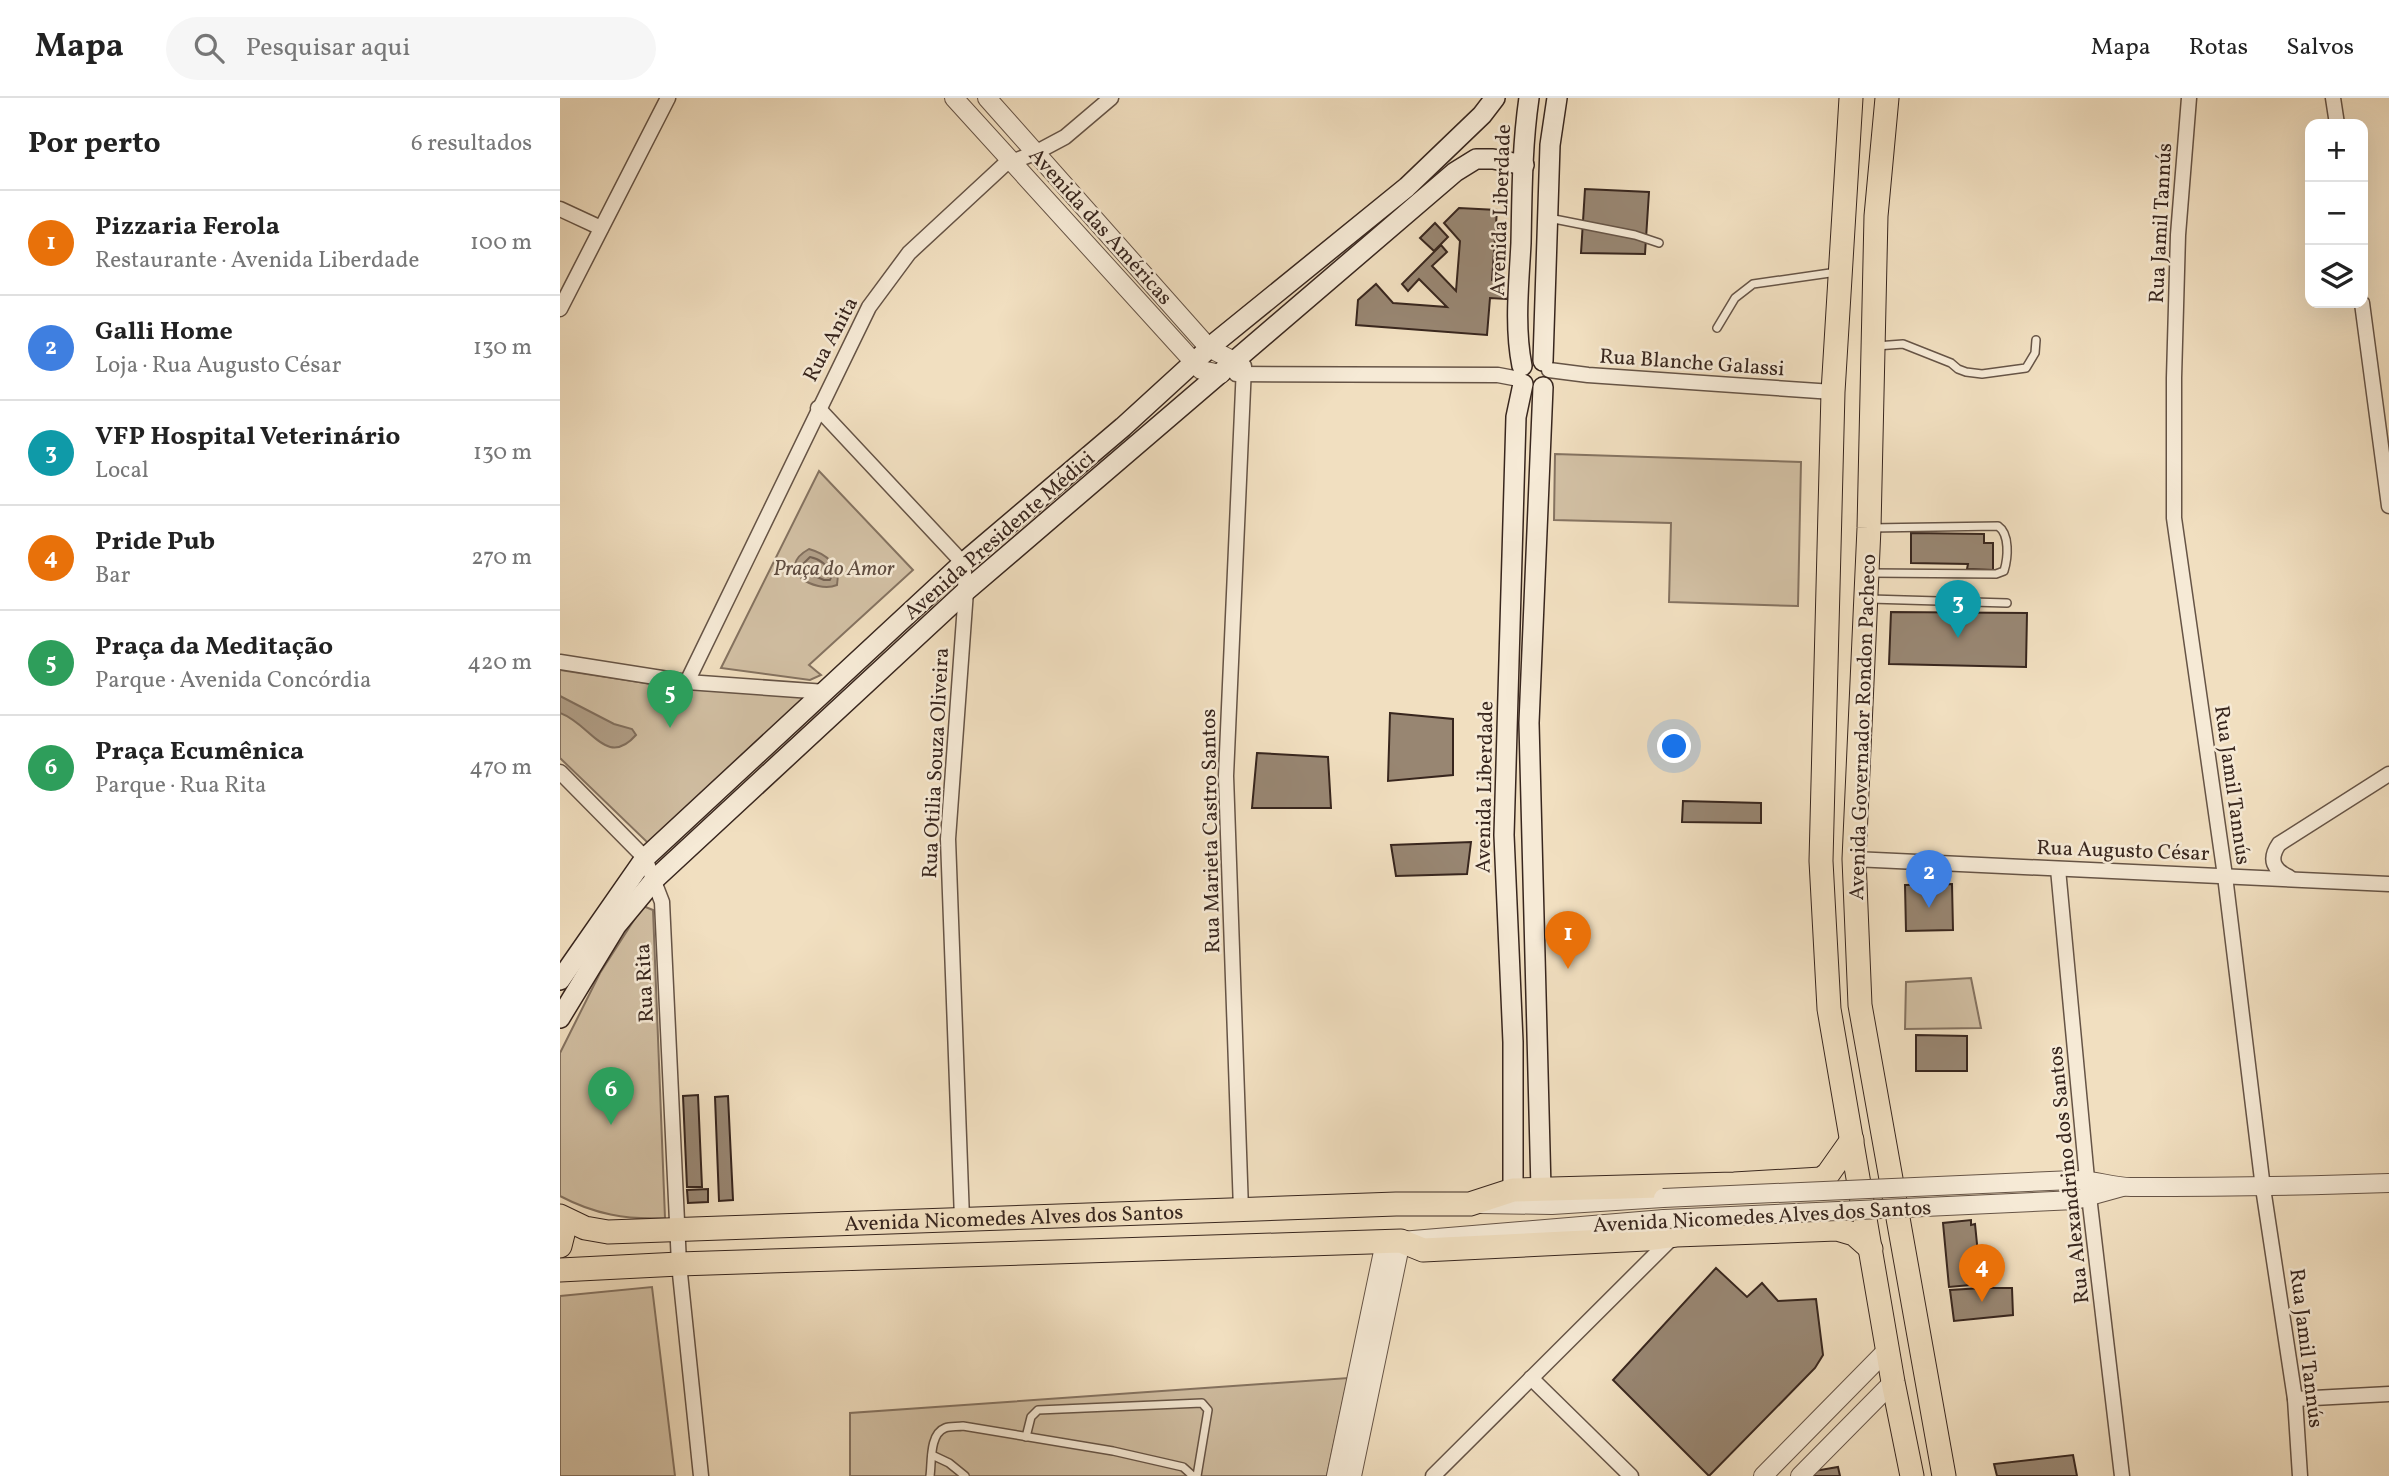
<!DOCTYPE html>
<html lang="pt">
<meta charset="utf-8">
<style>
:root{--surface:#fff;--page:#f6f6f6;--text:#222;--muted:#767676;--line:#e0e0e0;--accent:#8f2418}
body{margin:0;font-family:Vollkorn,serif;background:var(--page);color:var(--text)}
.controls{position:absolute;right:21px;top:21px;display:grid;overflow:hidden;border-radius:14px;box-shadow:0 7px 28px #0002}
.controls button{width:63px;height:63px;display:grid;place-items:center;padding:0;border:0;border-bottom:2px solid var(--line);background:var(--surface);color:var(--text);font:35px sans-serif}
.you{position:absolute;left:1115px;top:649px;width:24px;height:24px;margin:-18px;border:5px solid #fff;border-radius:50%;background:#1a73e8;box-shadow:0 0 0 10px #1a73e833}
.badge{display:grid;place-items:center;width:46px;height:46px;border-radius:50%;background:var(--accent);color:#fff;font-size:23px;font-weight:700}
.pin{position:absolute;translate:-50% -58px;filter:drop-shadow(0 2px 4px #0008)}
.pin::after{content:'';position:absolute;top:37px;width:24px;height:21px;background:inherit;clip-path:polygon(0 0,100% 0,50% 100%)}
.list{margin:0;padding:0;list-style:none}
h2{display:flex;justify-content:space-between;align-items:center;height:91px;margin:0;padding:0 28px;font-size:30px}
h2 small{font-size:23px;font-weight:400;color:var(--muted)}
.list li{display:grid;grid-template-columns:46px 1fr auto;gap:21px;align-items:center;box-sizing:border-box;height:105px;padding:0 28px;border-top:2px solid var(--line)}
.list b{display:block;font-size:26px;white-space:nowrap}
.list p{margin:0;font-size:23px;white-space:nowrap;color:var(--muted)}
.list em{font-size:23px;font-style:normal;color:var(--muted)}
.icon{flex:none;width:38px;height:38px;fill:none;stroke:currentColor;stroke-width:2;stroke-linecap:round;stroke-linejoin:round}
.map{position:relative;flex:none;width:1829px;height:1378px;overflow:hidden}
header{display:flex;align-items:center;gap:42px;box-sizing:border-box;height:98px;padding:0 35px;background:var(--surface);border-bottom:2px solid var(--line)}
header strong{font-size:33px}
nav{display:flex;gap:38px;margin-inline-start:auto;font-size:24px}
.search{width:490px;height:63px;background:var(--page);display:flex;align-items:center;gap:18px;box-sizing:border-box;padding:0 24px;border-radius:38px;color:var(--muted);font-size:26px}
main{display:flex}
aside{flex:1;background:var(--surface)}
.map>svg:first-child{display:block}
</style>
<header>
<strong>Mapa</strong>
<div class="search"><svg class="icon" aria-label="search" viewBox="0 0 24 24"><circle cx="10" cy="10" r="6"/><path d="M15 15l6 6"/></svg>Pesquisar aqui</div>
<nav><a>Mapa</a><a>Rotas</a><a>Salvos</a></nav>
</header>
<main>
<aside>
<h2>Por perto<small>6 resultados</small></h2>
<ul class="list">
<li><span class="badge" style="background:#e8710a">1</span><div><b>Pizzaria Ferola</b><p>Restaurante · Avenida Liberdade</p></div><em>100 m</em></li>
<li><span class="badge" style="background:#3f7fe0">2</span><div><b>Galli Home</b><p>Loja · Rua Augusto César</p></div><em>130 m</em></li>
<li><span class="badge" style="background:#0f9aa8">3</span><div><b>VFP Hospital Veterinário</b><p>Local</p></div><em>130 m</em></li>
<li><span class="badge" style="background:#e8710a">4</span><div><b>Pride Pub</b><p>Bar</p></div><em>270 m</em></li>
<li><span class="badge" style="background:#2e9e5b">5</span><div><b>Praça da Meditação</b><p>Parque · Avenida Concórdia</p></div><em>420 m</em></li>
<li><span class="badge" style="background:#2e9e5b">6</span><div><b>Praça Ecumênica</b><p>Parque · Rua Rita</p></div><em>470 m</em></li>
</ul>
</aside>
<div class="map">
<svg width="1829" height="1378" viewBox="0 0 1829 1378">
<rect width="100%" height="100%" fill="#f1dfc0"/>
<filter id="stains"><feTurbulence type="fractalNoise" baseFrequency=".00286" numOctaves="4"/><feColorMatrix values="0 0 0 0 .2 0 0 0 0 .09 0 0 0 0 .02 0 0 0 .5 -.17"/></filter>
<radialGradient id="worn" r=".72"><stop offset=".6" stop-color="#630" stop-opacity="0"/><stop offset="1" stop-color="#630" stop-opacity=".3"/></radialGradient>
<g fill="#d2c0a4" stroke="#857361" stroke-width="2">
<path d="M 995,356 L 1241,364 L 1238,508 L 1109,504 L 1111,425 L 994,422 Z"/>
<path d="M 259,373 L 353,472 L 249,567 L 261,577 L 250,582 L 161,570 Z"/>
<path d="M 0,572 L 125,591 L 254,599 L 88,745 L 0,660 Z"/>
<path d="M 83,808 L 93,812 L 105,1120 C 66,1122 34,1116 0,1098 L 0,955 L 40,875 Z"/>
<path d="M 1411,880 L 1421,930 L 1345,931 L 1346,884 Z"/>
<path d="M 92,1189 L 115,1378 L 0,1378 L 0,1198 Z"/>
<path d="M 788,1280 L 767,1378 L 290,1378 L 290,1315 Z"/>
</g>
<g fill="#b2a089" stroke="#816f5e" stroke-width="2">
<path d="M 249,451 C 267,456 281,468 277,487 C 255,496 213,471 249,451 Z"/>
<path d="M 0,598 L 54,626 L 72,631 L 76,637 C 46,671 31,626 0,615 Z"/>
</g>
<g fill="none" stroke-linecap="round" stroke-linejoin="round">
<path stroke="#756354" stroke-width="2" d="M 250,459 C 260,461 268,468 272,477 L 270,482 L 264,482 L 243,473 L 242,467 Z"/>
</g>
<g fill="#988672" stroke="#38261e" stroke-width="2">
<path d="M 1025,91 L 1089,94 L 1085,156 L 1021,155 Z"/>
<path d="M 899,110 L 937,112 L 932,182 L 942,190 L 946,201 L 930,200 L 927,237 L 796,227 L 798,202 L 816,186 L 833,205 L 887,209 L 859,181 L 848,193 L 842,186 L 881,147 L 887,154 L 872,168 L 896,193 L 900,143 L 884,125 Z"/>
<path d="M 875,125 L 888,139 L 874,153 L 860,140 Z"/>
<path d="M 1351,435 L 1424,436 L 1424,445 L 1433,445 L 1433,472 L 1407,471 L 1408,466 L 1351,465 Z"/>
<path d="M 1331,514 L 1467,515 L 1466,569 L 1329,566 Z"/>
<path d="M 830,615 L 893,621 L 893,677 L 828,683 Z"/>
<path d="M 697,655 L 768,659 L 771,710 L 692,710 Z"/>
<path d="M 1123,703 L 1201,705 L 1201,725 L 1122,724 Z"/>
<path d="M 911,744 L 907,776 L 836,778 L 831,747 Z"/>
<path d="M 1392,786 L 1393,832 L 1346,833 L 1345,787 Z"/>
<path d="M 1356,937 L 1407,938 L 1407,973 L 1356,973 Z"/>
<path d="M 138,997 L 142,1089 L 127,1089 L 123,998 Z"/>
<path d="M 168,998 L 173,1102 L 159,1103 L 155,999 Z"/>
<path d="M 148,1091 L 148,1104 L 128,1105 L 127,1092 Z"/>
<path d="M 1411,1122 L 1411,1127 L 1415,1126 L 1421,1186 L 1389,1189 L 1383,1125 Z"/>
<path d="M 1156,1170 L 1187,1199 L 1202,1185 L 1218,1203 L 1256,1201 L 1263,1257 L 1255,1270 L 1149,1378 L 1053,1282 Z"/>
<path d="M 1422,1190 L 1452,1190 L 1453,1217 L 1394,1223 L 1390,1192 Z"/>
<path d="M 1513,1357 L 1517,1378 L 1437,1378 L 1434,1366 Z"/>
<path d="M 1278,1369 L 1280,1378 L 1253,1378 L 1254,1373 Z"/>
</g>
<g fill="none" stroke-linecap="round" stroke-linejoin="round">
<g stroke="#665446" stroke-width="10">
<g id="service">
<path d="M 989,120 L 1075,137 L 1099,145"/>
<path d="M 1157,230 L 1175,200 L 1193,186 L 1277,174"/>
<path d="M 1316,248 L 1343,246 L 1391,265 L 1398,271 L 1406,274 L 1422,276 L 1466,270 L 1475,255 L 1476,242"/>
<path d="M 1311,430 L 1438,428 C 1450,436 1448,460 1444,473 L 1436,476 L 1311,475"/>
<path d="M 1310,501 L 1447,505"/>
<path d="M 466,1339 L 471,1319 L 478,1312 L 642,1305 L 648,1312 L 637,1378"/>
<path d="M 372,1357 L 389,1365 L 405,1378"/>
<path d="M 370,1378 C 372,1365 369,1336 385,1330 C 390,1328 397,1329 403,1328 L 553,1353 L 623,1369 L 633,1378"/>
</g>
</g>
<g stroke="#665446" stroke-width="17">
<g id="minor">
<path d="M 1629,0 L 1618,137 L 1614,280 L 1614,420 L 1665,778 L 1703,1090 L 1735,1301 L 1740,1378"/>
<path d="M 1773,0 L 1777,26"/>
<path d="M 0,111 L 41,130"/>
<path d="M 1802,205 L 1829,408"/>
<path d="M 0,211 L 108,0"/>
<path d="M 989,272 L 1028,277 L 1273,294"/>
<path d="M 676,276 L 938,277 L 959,281"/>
<path d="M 258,310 L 403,465 L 406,493 L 388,741 L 402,1121"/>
<path d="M 0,564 L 127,584 L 266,594"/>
<path d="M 127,584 L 309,209 L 349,155 L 444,67 L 475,55 L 505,39 L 551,0"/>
<path d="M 0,674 L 85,760 L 102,804 L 119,1166 L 141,1378"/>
<path d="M 1294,761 L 1829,786"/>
<path d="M 1498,771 L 1527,1081 L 1562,1378"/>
<path d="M 1729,779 C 1714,772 1708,762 1719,746 L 1829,676"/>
<path d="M 681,1112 L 666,678 L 684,268"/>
<path d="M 971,1280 L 1071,1378"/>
<path d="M 1735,1301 L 1829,1296"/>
<path d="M 873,1378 L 1115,1137"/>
</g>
</g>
<g stroke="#665446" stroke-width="20">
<g id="tertiary">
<path d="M 394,0 L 641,272 L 661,276"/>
<path d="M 427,0 L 649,250 L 674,263"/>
<path d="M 1513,1082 C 1533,1081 1551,1089 1571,1089 C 1657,1089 1743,1088 1829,1085"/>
<path d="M 1515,1102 L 1562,1089"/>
<path d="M 918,1106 L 992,1107 L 1103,1100"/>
<path d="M 776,1378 L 825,1144"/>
<path d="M 792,1378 L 841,1143 L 1104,1121"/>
<path d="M 1203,1378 L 1329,1250"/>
<path d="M 1240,1378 L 1333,1284"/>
</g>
</g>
<g stroke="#38261e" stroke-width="22">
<g id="secondary">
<path d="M 983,263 L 990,47 L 997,0"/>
<path d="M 962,268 C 954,228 959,185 961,145 C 962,96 962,48 969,0"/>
<path d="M 0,882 L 85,760 L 403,465 L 563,329 L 656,244 L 847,89 L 922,17 L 935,0"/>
<path d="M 0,920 L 56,828 L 95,781 L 406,493 L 895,74 L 916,61 L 933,61 L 964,67"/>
<path d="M 981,1091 L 969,625 L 983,289"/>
<path d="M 953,1092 L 953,944 L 944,737 L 956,319 L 963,286"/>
</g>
</g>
<g stroke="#38261e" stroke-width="25">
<g id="primary">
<path d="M 1291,0 L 1273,294 L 1261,763 L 1269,911 L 1333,1284 L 1352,1378"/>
<path d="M 1327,0 L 1316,118 L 1309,430 L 1294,761 L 1300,907 L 1384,1378"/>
<path id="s1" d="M 0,1118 L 25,1130 L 48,1134 L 836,1106 L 910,1106 L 953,1092 L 1174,1086 L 1261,1081 L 1268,1076 L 1292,1042"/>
<path d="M 0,1130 L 3,1136 L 0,1148"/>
<path d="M 0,1172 L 119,1166 L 841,1143 L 863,1152 L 1086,1141 L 1116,1137 L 1277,1131 L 1294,1136 L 1311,1151"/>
</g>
</g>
<use href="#service" stroke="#f6ead6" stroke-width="7"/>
<use href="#minor" stroke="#f6ead6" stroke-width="14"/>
<use href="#tertiary" stroke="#f6ead6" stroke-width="18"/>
<use href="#secondary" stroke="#f6ead6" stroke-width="19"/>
<use href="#primary" stroke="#f1dfc0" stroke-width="23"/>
<g stroke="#665446" stroke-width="20" stroke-linecap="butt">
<g id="tertiary-bridge">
<path d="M 1103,1100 L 1513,1082"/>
<path d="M 1104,1121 L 1515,1102"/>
</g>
</g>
<use href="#tertiary-bridge" stroke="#f6ead6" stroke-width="18"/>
</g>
<g text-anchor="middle" stroke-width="5" stroke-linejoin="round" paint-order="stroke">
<g font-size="21" fill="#38261e" stroke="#f6ead6">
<text transform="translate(940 112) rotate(-88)" y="7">Avenida Liberdade</text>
<text transform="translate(1600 125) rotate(-87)" y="7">Rua Jamil Tannús</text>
<text transform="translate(541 128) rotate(48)" y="7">Avenida das Américas</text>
<text transform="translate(270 241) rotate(-62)" y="7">Rua Anita</text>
<text transform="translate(1132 264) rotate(4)" y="7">Rua Blanche Galassi</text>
<text transform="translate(439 437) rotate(-41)" y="7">Avenida Presidente Médici</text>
<text transform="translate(1302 629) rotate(-88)" y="7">Avenida Governador Rondon Pacheco</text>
<text transform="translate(375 665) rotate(-87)" y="7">Rua Otilia Souza Oliveira</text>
<text transform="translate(1673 687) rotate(82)" y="7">Rua Jamil Tannús</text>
<text transform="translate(924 689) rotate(-89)" y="7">Avenida Liberdade</text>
<text transform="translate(650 733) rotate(-91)" y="7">Rua Marieta Castro Santos</text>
<text transform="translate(1563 752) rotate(2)" y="7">Rua Augusto César</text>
<text transform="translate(84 885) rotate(-93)" y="7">Rua Rita</text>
<text transform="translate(1508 1077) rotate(-96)" y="7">Rua Alexandrino dos Santos</text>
<text transform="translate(1202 1118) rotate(-3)" y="7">Avenida Nicomedes Alves dos Santos</text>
<text dy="7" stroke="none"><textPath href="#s1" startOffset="457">Avenida Nicomedes Alves dos Santos</textPath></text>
<text transform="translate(1747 1250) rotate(83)" y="7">Rua Jamil Tannús</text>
</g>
<g font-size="21" font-style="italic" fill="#5e4c40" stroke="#f6ead6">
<text x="274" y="477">Praça do Amor</text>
</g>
</g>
<rect width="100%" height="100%" filter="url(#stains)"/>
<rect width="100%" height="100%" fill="url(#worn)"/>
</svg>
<div class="controls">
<button>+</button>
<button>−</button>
<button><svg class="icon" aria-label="layers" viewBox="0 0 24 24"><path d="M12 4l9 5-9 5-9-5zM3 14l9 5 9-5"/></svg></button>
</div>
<div class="you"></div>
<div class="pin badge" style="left:1008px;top:871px;background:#e8710a">1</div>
<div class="pin badge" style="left:1369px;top:810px;background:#3f7fe0">2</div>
<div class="pin badge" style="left:1398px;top:540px;background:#0f9aa8">3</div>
<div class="pin badge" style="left:1422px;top:1204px;background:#e8710a">4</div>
<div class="pin badge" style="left:110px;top:630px;background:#2e9e5b">5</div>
<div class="pin badge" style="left:51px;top:1027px;background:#2e9e5b">6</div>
</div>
</main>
